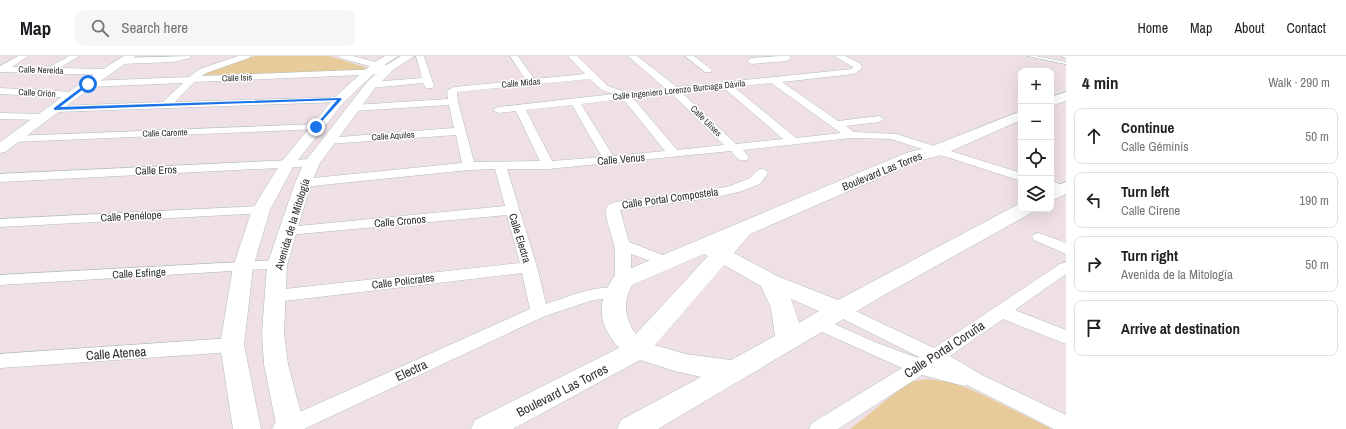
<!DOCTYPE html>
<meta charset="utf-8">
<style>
:root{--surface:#fff;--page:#f6f6f6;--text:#202124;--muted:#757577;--line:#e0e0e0}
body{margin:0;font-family:"Archivo Narrow",sans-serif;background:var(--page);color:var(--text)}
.controls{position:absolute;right:12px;top:12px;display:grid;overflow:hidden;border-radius:8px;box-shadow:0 4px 16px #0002}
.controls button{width:36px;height:36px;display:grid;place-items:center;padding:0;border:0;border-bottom:1px solid var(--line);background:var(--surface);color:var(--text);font:20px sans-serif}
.stop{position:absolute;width:12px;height:12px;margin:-9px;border:3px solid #1a73e8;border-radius:50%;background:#fff}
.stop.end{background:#1a73e8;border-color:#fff;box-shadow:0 1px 4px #0008}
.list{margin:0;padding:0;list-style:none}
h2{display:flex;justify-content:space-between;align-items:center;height:52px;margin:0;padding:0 16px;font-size:17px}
h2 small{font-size:13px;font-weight:400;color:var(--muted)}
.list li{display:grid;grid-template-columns:26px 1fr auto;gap:12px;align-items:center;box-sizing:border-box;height:56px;margin:0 8px 8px;padding:0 8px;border:1px solid var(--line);border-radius:8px}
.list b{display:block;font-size:15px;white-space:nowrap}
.list p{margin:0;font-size:13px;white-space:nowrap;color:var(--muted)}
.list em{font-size:13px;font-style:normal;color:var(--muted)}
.icon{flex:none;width:22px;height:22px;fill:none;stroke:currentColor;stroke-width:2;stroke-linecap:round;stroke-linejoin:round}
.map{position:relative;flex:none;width:1066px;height:373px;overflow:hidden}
header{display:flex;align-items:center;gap:24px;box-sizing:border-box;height:56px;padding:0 20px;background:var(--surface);border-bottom:1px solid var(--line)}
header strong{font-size:19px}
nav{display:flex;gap:22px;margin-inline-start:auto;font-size:14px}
.search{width:280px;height:36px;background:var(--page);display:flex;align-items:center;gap:10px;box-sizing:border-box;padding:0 14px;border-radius:8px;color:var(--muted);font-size:15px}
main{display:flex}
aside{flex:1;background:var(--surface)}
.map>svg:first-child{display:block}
</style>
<header>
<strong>Map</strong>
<div class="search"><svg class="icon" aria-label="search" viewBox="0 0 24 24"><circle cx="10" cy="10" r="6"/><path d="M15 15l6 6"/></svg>Search here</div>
<nav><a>Home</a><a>Map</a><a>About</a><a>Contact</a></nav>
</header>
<main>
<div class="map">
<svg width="1066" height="373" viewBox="0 0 1066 373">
<rect width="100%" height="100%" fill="#efe0e7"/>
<g fill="#e8cb9a">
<path d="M 255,0 L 329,0 L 368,12 L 364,14 L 202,21 L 210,14 Z"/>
<path d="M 928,323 L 954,327 L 979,337 L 1052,373 L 850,373 L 909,326 Z"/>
</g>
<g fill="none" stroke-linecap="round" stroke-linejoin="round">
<g stroke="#b0bebb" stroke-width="1">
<g id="service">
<path d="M 1027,0 L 1035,0 L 1066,6 L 1066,8 Z"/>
<path d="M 1061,0 L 1066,0 L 1066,2 Z"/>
</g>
</g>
<g stroke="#b0bebb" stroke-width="1">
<g id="minor">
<path d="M 18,0 L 28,0 L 12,11 L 48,12 L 69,0 L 79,0 L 60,12 L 106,13 L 111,16 L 106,19 L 0,16 L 0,10 Z"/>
<path d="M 191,0 L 190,2 L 173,6 L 122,8 L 118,5 L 122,2 Z"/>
<path d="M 238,0 L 250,0 L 249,2 L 206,17 L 202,20 L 380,13 L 340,2 L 339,0 L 353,0 L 387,9 L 388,11 L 387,13 L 391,15 L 386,18 L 194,26 L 175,46 L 344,41 L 345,43 L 344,45 L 340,46 L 56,56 L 51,53 L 56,50 L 163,46 L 183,27 L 88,31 L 83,28 L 88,25 L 189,21 L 200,13 Z"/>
<path d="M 416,0 L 424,0 L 434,30 L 432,32 L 426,32 L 423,27 L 371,32 L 366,29 L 371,26 L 422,22 Z"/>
<path d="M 510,0 L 518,0 L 534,23 L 585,18 L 568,0 L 577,0 L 608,30 L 628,37 L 666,33 L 628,0 L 637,0 L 677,31 L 852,13 L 853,11 L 834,0 L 845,0 L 861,8 L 862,12 L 854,18 L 782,26 L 838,65 L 879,60 L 884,63 L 879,66 L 846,70 L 854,76 L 896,78 L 1021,117 L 1021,125 L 891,83 L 851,82 L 743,94 L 749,101 L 747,104 C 739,106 736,101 731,95 L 548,113 L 507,113 L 537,211 L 546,248 C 569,241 598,227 622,233 L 624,237 L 622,241 L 593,244 L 545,260 L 304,373 L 272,373 L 275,367 L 530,253 L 522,217 L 276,246 L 270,244 L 268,240 L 270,236 L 276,234 L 520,207 L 507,159 L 288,179 L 283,178 L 281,175 L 283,172 L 288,171 L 505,150 L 495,113 L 469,114 L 303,131 L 298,130 L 297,127 L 298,124 L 303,123 L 462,107 L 456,79 L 327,88 L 323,87 L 321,85 L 323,83 L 327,82 L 454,72 L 449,49 L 354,55 L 349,52 L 354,49 L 448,43 L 447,35 L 454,31 L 526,24 ZM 590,23 L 602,34 L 614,38 L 498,51 L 493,54 L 498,57 L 516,55 L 540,105 L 474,106 L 458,46 L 457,36 ZM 771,27 L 841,77 L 796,82 L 734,31 ZM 724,32 L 783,83 L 736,88 L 682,37 ZM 672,38 L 724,89 L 677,94 L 633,42 ZM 623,43 L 665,95 L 613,100 L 581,48 ZM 572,49 L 602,101 L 552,105 L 526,54 Z"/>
<path d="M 685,0 L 694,0 L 712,14 L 711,16 L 705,16 Z"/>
<path d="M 780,0 L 789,0 L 791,2 L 787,5 L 751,8 L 747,5 L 751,2 Z"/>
<path d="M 0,32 L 74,36 L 79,39 L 74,42 L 0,38 Z"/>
<path d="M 0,57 L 44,58 L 49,61 L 44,64 L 0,63 Z"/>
<path d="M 316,68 L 320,69 L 321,71 L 320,73 L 14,86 L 10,85 L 8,83 L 10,81 L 14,80 Z"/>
<path d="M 312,103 L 316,104 L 318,107 L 316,110 L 0,126 L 0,118 Z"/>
<path d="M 762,113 L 766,114 L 768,117 L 760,128 L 739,136 L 711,142 L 620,154 L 629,186 L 673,203 L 675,206 L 673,209 L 667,211 L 631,198 L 631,224 L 629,228 L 623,229 L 617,228 C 613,221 616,198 614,188 C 612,180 603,157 607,151 C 609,147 617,146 621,145 L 711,134 L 730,130 L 750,122 L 758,114 Z"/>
<path d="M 1051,125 L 1066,130 L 1066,138 L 1051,133 Z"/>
<path d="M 261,150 L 266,151 L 268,154 L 266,157 L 0,171 L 0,163 Z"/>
<path d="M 1039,177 L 1066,187 L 1066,198 L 1034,184 L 1032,181 L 1034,178 Z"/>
<path d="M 277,204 L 283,206 L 285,209 L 283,212 L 0,229 L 0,219 Z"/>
<path d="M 1066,206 L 1066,218 L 1015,254 L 1066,274 L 1066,288 L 1003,263 L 950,300 L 982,319 L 1066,359 L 1066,373 L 1054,373 L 967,329 L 964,330 L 922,319 L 838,373 L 809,373 L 812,367 L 902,312 L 811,271 L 808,267 L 811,263 L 817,261 L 823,263 L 877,287 L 918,302 L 919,301 L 833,258 L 830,254 L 833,250 L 839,248 L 845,250 L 934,292 L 1060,208 Z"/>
<path d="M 232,282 L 239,284 L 241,289 L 239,294 L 232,296 L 0,312 L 0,298 Z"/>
</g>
</g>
<g stroke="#b0bebb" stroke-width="1">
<g id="tertiary">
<path d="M 124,0 L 136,0 L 92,31 L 5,96 L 0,97 L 0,86 L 84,25 Z"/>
<path d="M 385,0 L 398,0 L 381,11 L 344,46 L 294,109 L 270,154 L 253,211 L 244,289 L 261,373 L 233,373 L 220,289 L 233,211 L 252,154 L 282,105 L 336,40 L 373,7 Z"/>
<path d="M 401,0 L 414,0 L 393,14 L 375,32 L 320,107 L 311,127 L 287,209 L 284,277 L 288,308 L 305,373 L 277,373 L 264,308 L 262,277 L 267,209 L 295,127 L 304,107 L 367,26 L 385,10 Z"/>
</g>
</g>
<g stroke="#b0bebb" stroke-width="1">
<g id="secondary">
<path d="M 1066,36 L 1066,45 L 1051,50 L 1051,41 Z"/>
<path d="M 1021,55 L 1021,64 L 942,99 L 918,105 L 750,178 L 734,197 L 777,220 L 838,244 L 1017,149 L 1021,148 L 1021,153 L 1034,153 L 1031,157 L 884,239 L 658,373 L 617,373 L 621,364 L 701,321 L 675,315 L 640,304 L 513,373 L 471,373 L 475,364 L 619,292 C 596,266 597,246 615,219 L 906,97 L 930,91 ZM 704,198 L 708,200 L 636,278 C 624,263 623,245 632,229 ZM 724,209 L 761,230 L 771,252 L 775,280 L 731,304 L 685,298 L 655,289 ZM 791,243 L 819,255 L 799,267 Z"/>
<path d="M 1066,126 L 1066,138 L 1051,145 L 1051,132 Z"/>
</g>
</g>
<use href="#service" fill="#fff" fill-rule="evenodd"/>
<use href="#minor" fill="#fff" fill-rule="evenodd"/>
<use href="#tertiary" fill="#fff" fill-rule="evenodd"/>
<use href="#secondary" fill="#fff" fill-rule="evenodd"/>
</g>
<path fill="#1a73e8" d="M 87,27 L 90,28 L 60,51 L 340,42 L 342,43 L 316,72 L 315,70 L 337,44 L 54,54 L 54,52 Z"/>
<g text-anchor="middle" stroke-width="3" stroke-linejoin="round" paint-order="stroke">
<g font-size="9" fill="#2e2e2e" stroke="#fff">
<text transform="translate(41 14) rotate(2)" y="3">Calle Nereida</text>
<text transform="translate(237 22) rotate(-2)" y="3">Calle Isis</text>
<text transform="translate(521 27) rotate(-5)" y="3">Calle Midas</text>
<text transform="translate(679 34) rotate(-6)" y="3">Calle Ingeniero Lorenzo Burciaga Dávila</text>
<text transform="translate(37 37) rotate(3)" y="3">Calle Orión</text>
<text transform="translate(706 65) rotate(45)" y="3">Calle Ulises</text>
<text transform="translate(165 77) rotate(-2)" y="3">Calle Caronte</text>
<text transform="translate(393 80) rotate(-4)" y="3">Calle Aquiles</text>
</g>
<g font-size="11" fill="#2e2e2e" stroke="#fff">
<text transform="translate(621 103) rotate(-5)" y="4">Calle Venus</text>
<text transform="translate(156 114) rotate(-2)" y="4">Calle Eros</text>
<text transform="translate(882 115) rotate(-22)" y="4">Boulevard Las Torres</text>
<text transform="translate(670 142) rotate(-8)" y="4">Calle Portal Compostela</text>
<text transform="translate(131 160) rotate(-3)" y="4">Calle Penélope</text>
<text transform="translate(400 165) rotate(-5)" y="4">Calle Cronos</text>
<text transform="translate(292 168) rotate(-73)" y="4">Avenida de la Mitología</text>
<text transform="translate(520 182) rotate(73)" y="4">Calle Electra</text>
<text transform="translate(139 217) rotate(-3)" y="4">Calle Esfinge</text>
<text transform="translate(403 225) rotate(-7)" y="4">Calle Policrates</text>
</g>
<g font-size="13" fill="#2e2e2e" stroke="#fff">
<text transform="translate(944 293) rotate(-33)" y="5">Calle Portal Coruña</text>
<text transform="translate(116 297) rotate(-4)" y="5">Calle Atenea</text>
<text transform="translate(411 314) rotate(-25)" y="5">Electra</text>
<text transform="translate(562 334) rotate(-27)" y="5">Boulevard Las Torres</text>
</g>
</g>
</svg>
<div class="controls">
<button>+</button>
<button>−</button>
<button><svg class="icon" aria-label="locate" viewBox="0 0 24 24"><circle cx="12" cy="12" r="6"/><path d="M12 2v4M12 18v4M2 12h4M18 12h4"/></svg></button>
<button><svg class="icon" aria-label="layers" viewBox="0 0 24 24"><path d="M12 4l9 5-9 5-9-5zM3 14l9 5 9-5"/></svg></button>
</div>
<div class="stop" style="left:88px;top:28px"></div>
<div class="stop end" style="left:316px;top:71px"></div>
</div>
<aside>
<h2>4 min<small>Walk · 290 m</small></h2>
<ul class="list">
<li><svg class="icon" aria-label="ahead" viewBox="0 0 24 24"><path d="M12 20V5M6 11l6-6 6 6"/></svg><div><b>Continue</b><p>Calle Géminis</p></div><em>50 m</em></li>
<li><svg class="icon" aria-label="left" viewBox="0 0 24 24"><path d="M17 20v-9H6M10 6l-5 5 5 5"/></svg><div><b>Turn left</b><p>Calle Cirene</p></div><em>190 m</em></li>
<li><svg class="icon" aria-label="right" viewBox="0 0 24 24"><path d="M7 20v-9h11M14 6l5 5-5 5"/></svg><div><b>Turn right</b><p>Avenida de la Mitología</p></div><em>50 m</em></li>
<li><svg class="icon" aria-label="arrive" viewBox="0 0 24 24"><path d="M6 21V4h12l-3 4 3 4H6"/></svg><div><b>Arrive at destination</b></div></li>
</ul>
</aside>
</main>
